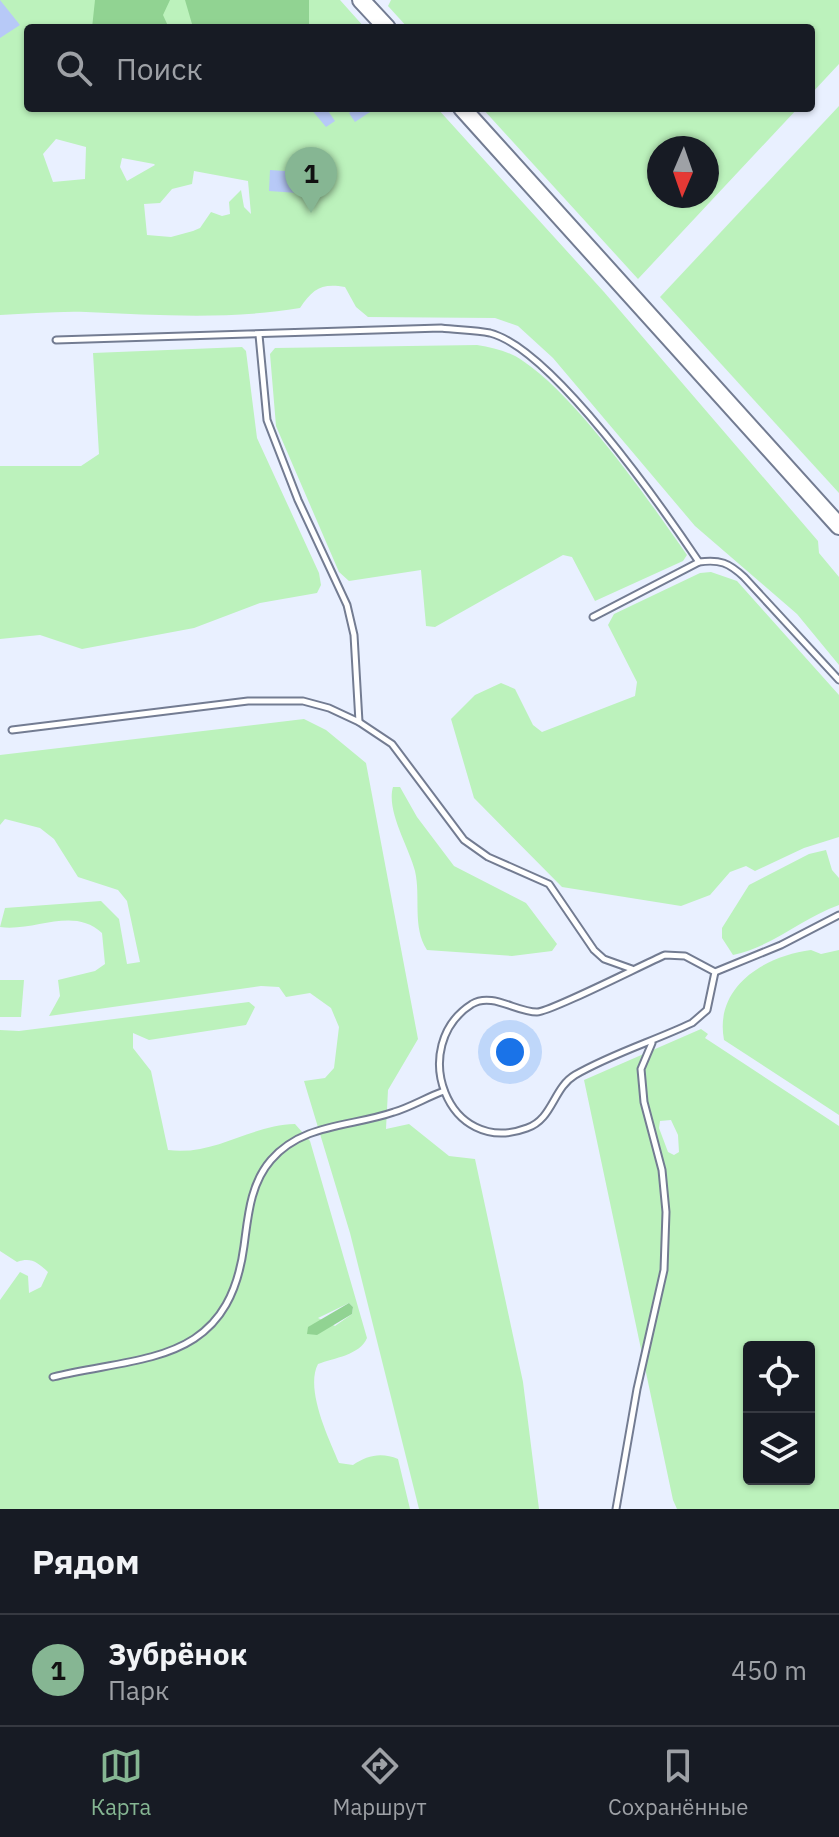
<!DOCTYPE html>
<html lang="ru">
<meta charset="utf-8">
<style>
:root{--surface:#171b24;--page:#242831;--text:#f1f3f6;--muted:#9ea1a6;--line:#363941;--accent:#86b693}
body{margin:0;font-family:"IBM Plex Sans",sans-serif;background:var(--page);color:var(--text)}
.controls{position:absolute;right:24px;bottom:24px;display:grid;overflow:hidden;border-radius:8px;box-shadow:0 2px 6px #0004}
.controls button{width:72px;height:72px;display:grid;place-items:center;padding:0;border:0;border-bottom:2px solid var(--line);background:var(--surface);color:var(--text);font:40px sans-serif}
.compass{position:absolute;left:647px;top:136px;width:72px;height:72px;border-radius:50%;background:var(--surface);box-shadow:0 2px 6px #0004;rotate:182deg}
.you{position:absolute;left:510px;top:1052px;width:28px;height:28px;margin:-20px;border:6px solid #fff;border-radius:50%;background:#1a73e8;box-shadow:0 0 0 12px #1a73e833}
.badge{display:grid;place-items:center;width:52px;height:52px;border-radius:50%;background:var(--accent);color:#111;font-size:26px;font-weight:700}
.pin{position:absolute;translate:-50% -66px;filter:drop-shadow(0 2px 4px #0008)}
.pin::after{content:'';position:absolute;top:42px;width:28px;height:24px;background:inherit;clip-path:polygon(0 0,100% 0,50% 100%)}
.list{margin:0;padding:0;list-style:none}
h2{display:flex;justify-content:space-between;align-items:center;height:104px;margin:0;padding:0 32px;font-size:34px}
h2 small{font-size:26px;font-weight:400;color:var(--muted)}
.list li{display:grid;grid-template-columns:52px 1fr auto;gap:24px;align-items:center;box-sizing:border-box;height:112px;padding:0 32px;border-top:2px solid var(--line)}
.list b{display:block;font-size:30px;white-space:nowrap}
.list p{margin:0;font-size:26px;white-space:nowrap;color:var(--muted)}
.list em{font-size:26px;font-style:normal;color:var(--muted)}
.icon{flex:none;width:44px;height:44px;fill:none;stroke:currentColor;stroke-width:2;stroke-linecap:round;stroke-linejoin:round}
.map{position:relative;flex:none;width:839px;height:1509px;overflow:hidden}
.search{position:absolute;background:var(--surface);box-shadow:0 2px 6px #0004;left:24px;right:24px;top:24px;height:88px;display:flex;align-items:center;gap:20px;box-sizing:border-box;padding:0 28px;border-radius:8px;color:var(--muted);font-size:30px}
.sheet{height:216px;background:var(--surface)}
nav{display:flex;justify-content:space-around;align-items:center;box-sizing:border-box;height:112px;border-top:2px solid var(--line);background:var(--surface);font-size:22px;color:var(--muted)}
nav a{display:grid;justify-items:center;gap:4px}
nav .on{color:var(--accent)}
.map>svg:first-child{display:block}
</style>
<div class="map">
<svg width="839" height="1509" viewBox="0 0 839 1509">
<rect width="100%" height="100%" fill="#e9f0ff"/>
<g fill="#bcf2bc" fill-rule="evenodd">
<path d="M 0,0 L 340,0 L 365,28 L 28,28 L 28,108 L 437,108 L 604,292 L 818,541 L 819,553 L 839,577 L 839,665 L 797,614 L 695,526 L 553,358 L 518,326 L 495,318 L 368,317 L 356,307 L 345,287 C 321,283 313,289 300,308 C 228,320 158,315 86,312 C 57,311 28,314 0,315 ZM 56,139 L 86,147 L 85,179 L 53,182 L 43,154 ZM 122,158 L 154,164 L 155,165 L 127,181 L 120,167 ZM 194,171 L 248,181 L 251,214 L 244,207 L 241,190 L 229,202 L 230,214 L 222,216 L 211,212 L 200,228 L 193,231 L 171,237 L 147,235 L 144,204 L 160,203 L 172,189 L 192,184 Z"/>
<path d="M 391,0 L 839,0 L 839,64 L 811,94 L 811,28 L 408,28 L 388,6 Z"/>
<path d="M 839,106 L 839,493 L 660,297 Z"/>
<path d="M 482,108 L 798,108 L 638,279 ZM 659,148 L 707,148 L 707,196 L 659,196 Z"/>
<path d="M 477,345 C 494,348 509,351 523,361 C 578,398 648,499 687,555 L 683,561 L 595,601 L 572,557 L 563,555 L 435,627 L 426,626 L 421,570 L 349,581 L 339,572 L 276,426 L 270,354 L 275,348 Z"/>
<path d="M 242,347 L 246,351 L 257,438 L 319,573 L 321,585 L 317,593 L 260,603 L 194,628 L 82,649 L 40,635 L 0,639 L 0,466 L 81,466 L 99,454 L 93,353 Z"/>
<path d="M 711,572 L 737,581 L 839,695 L 839,837 L 804,848 L 755,871 L 746,866 L 730,872 L 710,895 L 681,906 L 562,887 L 474,798 L 451,719 L 475,695 L 501,683 L 515,689 L 533,725 L 542,732 L 635,696 L 637,682 L 608,625 L 614,614 L 700,573 Z"/>
<path d="M 304,719 L 326,730 L 366,763 L 418,1039 L 388,1090 L 386,1129 L 409,1124 L 449,1156 L 475,1159 L 523,1382 L 539,1509 L 419,1509 L 350,1233 L 304,1081 L 325,1078 L 334,1068 L 339,1027 L 331,1008 L 310,993 L 286,997 L 279,987 L 261,986 L 49,1016 L 60,996 L 58,980 L 95,971 L 105,964 L 102,933 C 73,906 35,932 0,927 L 5,908 L 101,901 L 119,919 L 127,964 L 140,962 L 127,901 L 118,890 L 78,877 L 54,839 L 40,828 L 5,819 L 0,825 L 0,755 Z"/>
<path d="M 393,787 L 400,787 L 417,817 L 454,866 L 526,903 L 557,944 L 552,951 L 512,956 L 427,950 C 412,927 421,897 415,871 C 409,847 386,811 393,787 Z"/>
<path d="M 826,850 L 832,870 L 839,878 L 839,905 C 802,918 774,946 733,955 L 722,938 L 722,928 L 749,885 L 809,854 Z"/>
<path d="M 811,950 L 821,954 L 839,950 L 839,1115 L 724,1040 C 714,987 764,956 811,950 Z"/>
<path d="M 0,980 L 24,980 L 21,1017 L 0,1017 Z"/>
<path d="M 249,1002 L 255,1007 L 246,1025 L 149,1040 L 133,1033 L 133,1048 L 151,1071 L 168,1150 C 215,1156 250,1125 295,1124 L 310,1141 L 367,1338 C 360,1355 334,1358 318,1364 C 305,1389 328,1437 339,1463 L 353,1465 C 367,1455 382,1452 398,1459 L 410,1509 L 0,1509 L 0,1300 L 20,1272 L 28,1276 L 29,1293 L 41,1287 L 48,1272 C 37,1262 31,1257 17,1262 L 0,1251 L 0,1030 L 19,1031 ZM 349,1303 L 353,1307 L 352,1314 L 335,1326 L 318,1318 Z"/>
<path d="M 701,1029 L 708,1034 L 705,1038 L 839,1126 L 839,1509 L 677,1509 L 673,1500 L 584,1080 ZM 671,1120 L 678,1135 L 679,1152 L 674,1155 L 668,1152 L 659,1128 L 660,1121 ZM 749,1347 L 809,1347 L 809,1479 L 749,1479 Z"/>
</g>
<g fill="#91d392">
<path d="M 95,0 L 170,0 L 163,15 L 168,26 L 187,27 L 192,24 L 185,0 L 309,0 L 309,28 L 92,28 Z"/>
<path d="M 349,1303 L 353,1307 L 352,1314 L 317,1335 L 307,1334 L 308,1327 Z"/>
</g>
<g fill="#b7c9f7">
<path d="M 0,0 L 20,25 L 0,38 Z"/>
<path d="M 310,108 L 326,108 L 335,121 L 326,127 Z"/>
<path d="M 357,108 L 376,108 L 355,122 L 349,113 Z"/>
<path d="M 270,170 L 313,173 L 312,194 L 269,191 Z"/>
</g>
<g fill="none" stroke-linecap="round" stroke-linejoin="round">
<g stroke="#737c92" stroke-width="9">
<g id="service">
<path d="M 259,335 L 267,420 L 298,500 L 347,605 L 354,635 L 359,722"/>
<path d="M 56,340 L 441,328 C 457,330 475,330 490,333 C 552,349 662,507 699,562"/>
<path d="M 593,617 L 699,562 C 720,559 729,563 744,577 L 839,680"/>
<path d="M 12,730 L 248,701 L 303,701 L 329,708 L 359,722 L 392,744 L 464,840 L 488,857 L 549,884 L 594,950 L 604,959 L 632,969"/>
<path d="M 665,955 L 685,956 L 715,972 L 707,1010 L 692,1023 C 654,1041 611,1054 575,1075 C 553,1088 553,1119 527,1128 C 447,1158 407,1045 472,1004 C 492,992 516,1012 537,1012 C 550,1012 644,964 665,955 Z"/>
<path d="M 715,972 L 781,945 L 839,915"/>
<path d="M 53,1377 C 143,1355 228,1366 244,1246 C 248,1217 250,1184 271,1160 C 303,1123 351,1127 394,1112 C 411,1107 427,1097 444,1091"/>
<path d="M 616,1509 L 637,1389 L 664,1270 L 666,1212 L 662,1170 L 644,1102 L 641,1069 L 652,1043"/>
</g>
</g>
<g stroke="#737c92" stroke-width="20">
<g id="secondary">
<path d="M 361,0 L 387,28"/>
<path d="M 462,108 L 839,526"/>
</g>
</g>
<use href="#service" stroke="#fff" stroke-width="5"/>
<use href="#secondary" stroke="#fff" stroke-width="16"/>
</g>
</svg>
<div class="controls">
<button><svg class="icon" aria-label="locate" viewBox="0 0 24 24"><circle cx="12" cy="12" r="6"/><path d="M12 2v4M12 18v4M2 12h4M18 12h4"/></svg></button>
<button><svg class="icon" aria-label="layers" viewBox="0 0 24 24"><path d="M12 4l9 5-9 5-9-5zM3 14l9 5 9-5"/></svg></button>
</div>
<svg class="compass" viewBox="-18 -18 36 36"><path d="M0-13l5 13h-10z" fill="#e53935"/><path d="M0 13l5-13h-10z" fill="#9ea1a6"/></svg>
<div class="you"></div>
<div class="pin badge" style="left:311px;top:213px">1</div>
<div class="search"><svg class="icon" aria-label="search" viewBox="0 0 24 24"><circle cx="10" cy="10" r="6"/><path d="M15 15l6 6"/></svg>Поиск</div>
</div>
<section class="sheet">
<h2>Рядом<small></small></h2>
<ul class="list">
<li><span class="badge">1</span><div><b>Зубрёнок</b><p>Парк</p></div><em>450 m</em></li>
</ul>
</section>
<nav>
<a class="on"><svg class="icon" aria-label="map" viewBox="0 0 24 24"><path d="M3 6l6-2 6 2 6-2v14l-6 2-6-2-6 2zM9 4v14M15 6v14"/></svg>Карта</a>
<a><svg class="icon" aria-label="directions" viewBox="0 0 24 24"><path d="M12 3l9 9-9 9-9-9zM9 14v-3h6M13 9l2 2-2 2"/></svg>Маршрут</a>
<a><svg class="icon" aria-label="saved" viewBox="0 0 24 24"><path d="M7 4h10v16l-5-4-5 4z"/></svg>Сохранённые</a>
</nav>
